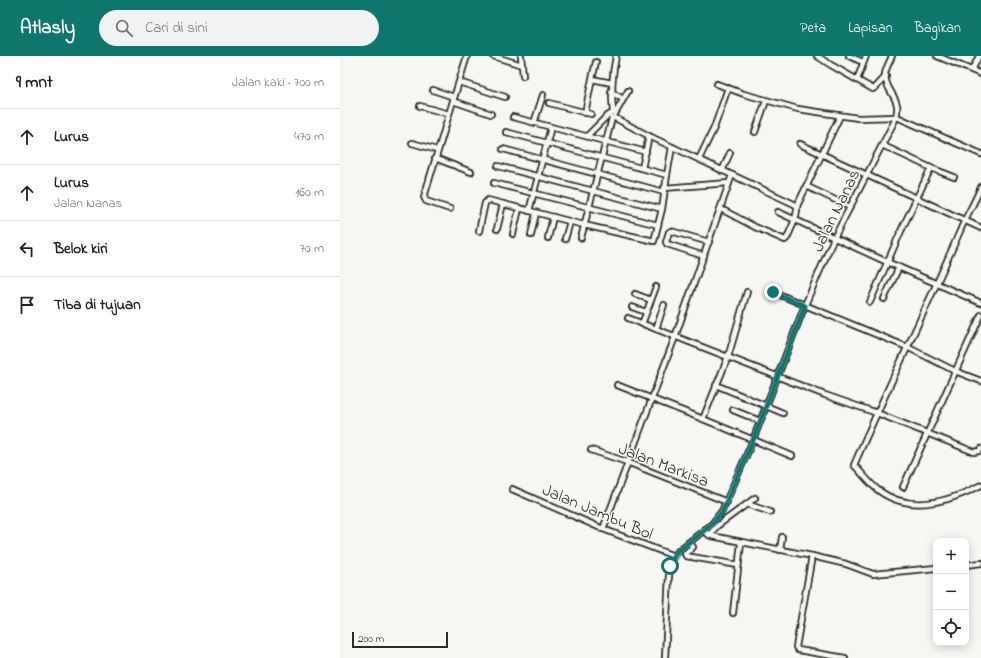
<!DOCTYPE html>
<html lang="id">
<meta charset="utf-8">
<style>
:root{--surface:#fff;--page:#f2f2f2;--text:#222;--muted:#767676;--line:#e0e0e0;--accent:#0f766e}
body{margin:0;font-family:"Indie Flower",sans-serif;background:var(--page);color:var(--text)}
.controls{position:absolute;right:12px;bottom:12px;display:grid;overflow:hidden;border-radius:8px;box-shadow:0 2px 10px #0003}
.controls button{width:36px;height:36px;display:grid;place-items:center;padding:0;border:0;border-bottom:1px solid var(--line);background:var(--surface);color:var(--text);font:20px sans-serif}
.scale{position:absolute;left:12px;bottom:10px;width:96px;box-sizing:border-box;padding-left:4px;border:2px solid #2b2b2b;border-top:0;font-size:11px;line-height:14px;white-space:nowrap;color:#2b2b2b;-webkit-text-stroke:3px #f6f6f2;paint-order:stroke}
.stop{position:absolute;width:12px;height:12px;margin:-9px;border:3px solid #0f766e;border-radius:50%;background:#fff}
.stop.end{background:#0f766e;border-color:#fff;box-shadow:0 1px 4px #0008}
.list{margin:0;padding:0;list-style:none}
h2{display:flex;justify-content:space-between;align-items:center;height:52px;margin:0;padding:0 16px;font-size:17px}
h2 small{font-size:13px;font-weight:400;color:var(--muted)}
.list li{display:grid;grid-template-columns:26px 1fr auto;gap:12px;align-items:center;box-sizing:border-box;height:56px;padding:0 16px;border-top:1px solid var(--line)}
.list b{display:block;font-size:15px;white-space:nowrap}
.list p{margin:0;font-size:13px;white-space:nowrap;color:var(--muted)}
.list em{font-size:13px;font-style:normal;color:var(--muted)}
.icon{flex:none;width:22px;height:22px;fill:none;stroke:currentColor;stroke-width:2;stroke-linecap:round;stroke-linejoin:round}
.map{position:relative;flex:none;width:641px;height:602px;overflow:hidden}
header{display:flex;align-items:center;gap:24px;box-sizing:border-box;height:56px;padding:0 20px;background:var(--accent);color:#fff}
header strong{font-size:19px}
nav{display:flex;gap:22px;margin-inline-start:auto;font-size:14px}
.search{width:280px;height:36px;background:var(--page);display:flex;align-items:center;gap:10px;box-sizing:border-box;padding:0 14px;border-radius:22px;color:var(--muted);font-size:15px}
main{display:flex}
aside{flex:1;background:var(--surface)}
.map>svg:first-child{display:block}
</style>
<header>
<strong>Atlasly</strong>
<div class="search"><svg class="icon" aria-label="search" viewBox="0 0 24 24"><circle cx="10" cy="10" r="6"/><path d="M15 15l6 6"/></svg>Cari di sini</div>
<nav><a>Peta</a><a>Lapisan</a><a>Bagikan</a></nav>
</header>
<main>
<aside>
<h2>9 mnt<small>Jalan kaki · 700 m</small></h2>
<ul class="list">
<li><svg class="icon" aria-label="ahead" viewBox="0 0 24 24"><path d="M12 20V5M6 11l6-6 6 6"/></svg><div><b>Lurus</b></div><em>470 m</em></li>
<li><svg class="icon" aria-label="ahead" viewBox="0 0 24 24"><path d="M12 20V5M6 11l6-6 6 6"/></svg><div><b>Lurus</b><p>Jalan Nanas</p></div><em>160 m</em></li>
<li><svg class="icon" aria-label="left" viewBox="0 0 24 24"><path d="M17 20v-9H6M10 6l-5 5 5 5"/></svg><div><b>Belok kiri</b></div><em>70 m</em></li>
<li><svg class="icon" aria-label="arrive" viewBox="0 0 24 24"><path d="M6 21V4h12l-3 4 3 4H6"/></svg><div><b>Tiba di tujuan</b></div></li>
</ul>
</aside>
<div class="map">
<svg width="641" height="602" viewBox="0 0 641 602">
<rect width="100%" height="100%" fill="#f6f6f2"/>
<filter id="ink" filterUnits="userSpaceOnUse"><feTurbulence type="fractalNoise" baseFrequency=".025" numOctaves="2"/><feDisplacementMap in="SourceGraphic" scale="8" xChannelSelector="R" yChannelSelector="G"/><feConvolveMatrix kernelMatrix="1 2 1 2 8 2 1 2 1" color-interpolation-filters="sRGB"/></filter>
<g filter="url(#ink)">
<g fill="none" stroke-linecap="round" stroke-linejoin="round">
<g stroke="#2b2b2b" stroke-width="8">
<g id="minor">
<path d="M 127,0 L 113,45 L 151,58"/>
<path d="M 153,0 L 182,9"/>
<path d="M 181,0 L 183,20"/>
<path d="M 477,0 L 491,9 L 533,33 L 536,31 L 546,20"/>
<path d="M 509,0 L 523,6"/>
<path d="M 597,0 L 641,18"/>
<path d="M 256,6 L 252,23 L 272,27"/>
<path d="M 632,14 L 639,0"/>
<path d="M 517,24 L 526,0"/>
<path d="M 119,26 L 165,41"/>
<path d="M 377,28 L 404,38 L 458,53 L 518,62 L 557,61 L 641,98"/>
<path d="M 93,34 L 114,41"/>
<path d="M 271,36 L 283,43"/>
<path d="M 209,47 L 251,58"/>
<path d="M 80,50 L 109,58"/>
<path d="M 245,57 L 252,23"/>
<path d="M 273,57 C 271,37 272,19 276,0"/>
<path d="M 275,58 L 288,35"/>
<path d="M 173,61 L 306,96"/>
<path d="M 275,62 L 309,80 L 454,148 L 457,150 C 458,161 451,172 447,182 L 445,184 L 415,171 L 381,153"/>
<path d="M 194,67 L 203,39"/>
<path d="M 415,76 L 426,45"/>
<path d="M 247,80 L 266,61 L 271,58"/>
<path d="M 72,87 L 97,94"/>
<path d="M 460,88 L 641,172"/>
<path d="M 542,89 L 591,112 L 614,121"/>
<path d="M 163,93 L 324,136"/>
<path d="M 95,102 L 131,116"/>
<path d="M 359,103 L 374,72 L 388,32"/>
<path d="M 158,110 L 322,153"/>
<path d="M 302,112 L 309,80"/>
<path d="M 382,115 L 390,97"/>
<path d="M 327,119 L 332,91"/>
<path d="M 154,127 L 318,169"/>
<path d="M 466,130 L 510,151"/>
<path d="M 641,131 C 635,146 626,160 620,175 C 586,254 548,330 514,409 C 522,417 529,427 538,434 C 570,458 609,446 641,429"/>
<path d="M 324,132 L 389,127"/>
<path d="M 457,150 L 500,60"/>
<path d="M 110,153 L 86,145 L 84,141 L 113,45"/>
<path d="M 189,155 L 211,71"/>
<path d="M 438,156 L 547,206 L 641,247"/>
<path d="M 157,173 L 163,148"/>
<path d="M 139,175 L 145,147 L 148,144 L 244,169 L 314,185 L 322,153 L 327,119 L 166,76"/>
<path d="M 173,178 L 179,153"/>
<path d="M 191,179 L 196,157"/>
<path d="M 208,182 L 213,161"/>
<path d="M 241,182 L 272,62"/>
<path d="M 225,183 L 230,166"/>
<path d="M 364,200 L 327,188 L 326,186 L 329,176 L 331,175 L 369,186"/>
<path d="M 433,236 L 567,291 L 615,315 L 641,325"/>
<path d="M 295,238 L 311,244"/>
<path d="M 544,243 L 559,211"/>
<path d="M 530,246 L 561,175 L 591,112"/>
<path d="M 292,251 L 306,256"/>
<path d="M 288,262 L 485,339 L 537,357 L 634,396 L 639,395 L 641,393"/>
<path d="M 302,268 L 316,231"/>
<path d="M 316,273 L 324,249"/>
<path d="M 277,329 L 363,363 L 452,400"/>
<path d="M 376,329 L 443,357"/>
<path d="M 393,354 L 420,365"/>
<path d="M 363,363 L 388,301 L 407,236"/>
<path d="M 251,394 L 287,406 L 387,446"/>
<path d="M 563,431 L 641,259"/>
<path d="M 172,433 L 263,473 L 334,500"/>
<path d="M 407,448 L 415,442"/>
<path d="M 263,473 L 335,281 L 392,119"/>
<path d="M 364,474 L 368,478 L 372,480 L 472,500 L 506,508 L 533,518 L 596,512"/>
<path d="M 369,479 L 377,470 L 407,448 L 430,456"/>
<path d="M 349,486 L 353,491 L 345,498 L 346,500 L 398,509"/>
<path d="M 440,494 L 442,481"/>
<path d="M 472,500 L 456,591 L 458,594 L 505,602"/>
<path d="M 626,509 L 641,507"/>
<path d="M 393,557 L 401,487"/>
<path d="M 325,602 L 329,519 L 332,505 L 338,495 L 372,468 L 382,455 L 413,384 L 465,249 L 494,182 L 554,66 C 565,42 545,38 545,18 C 546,12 550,5 552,0"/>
</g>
</g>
<use href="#minor" stroke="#f6f6f2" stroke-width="4.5"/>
</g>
</g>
<g fill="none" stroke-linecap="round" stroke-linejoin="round" filter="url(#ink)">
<path stroke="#0f766e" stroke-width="5" d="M 330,510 L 334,500 L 338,495 L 372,468 L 382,456 L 413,384 L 465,250 L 433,236"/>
</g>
<g text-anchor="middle" stroke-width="3" stroke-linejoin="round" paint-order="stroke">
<g font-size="17" fill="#2b2b2b" stroke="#f6f6f2">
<text transform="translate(495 154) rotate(-64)" y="6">Jalan Nanas</text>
<text transform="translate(324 408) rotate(21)" y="6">Jalan Markisa</text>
<text transform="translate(258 455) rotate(23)" y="6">Jalan Jambu Bol</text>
</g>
</g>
</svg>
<div class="controls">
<button>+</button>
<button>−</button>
<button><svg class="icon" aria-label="locate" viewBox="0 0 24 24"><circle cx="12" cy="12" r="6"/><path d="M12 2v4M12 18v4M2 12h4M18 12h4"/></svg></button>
</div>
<div class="scale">200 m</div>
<div class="stop" style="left:330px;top:510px"></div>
<div class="stop end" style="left:433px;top:236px"></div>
</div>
</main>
